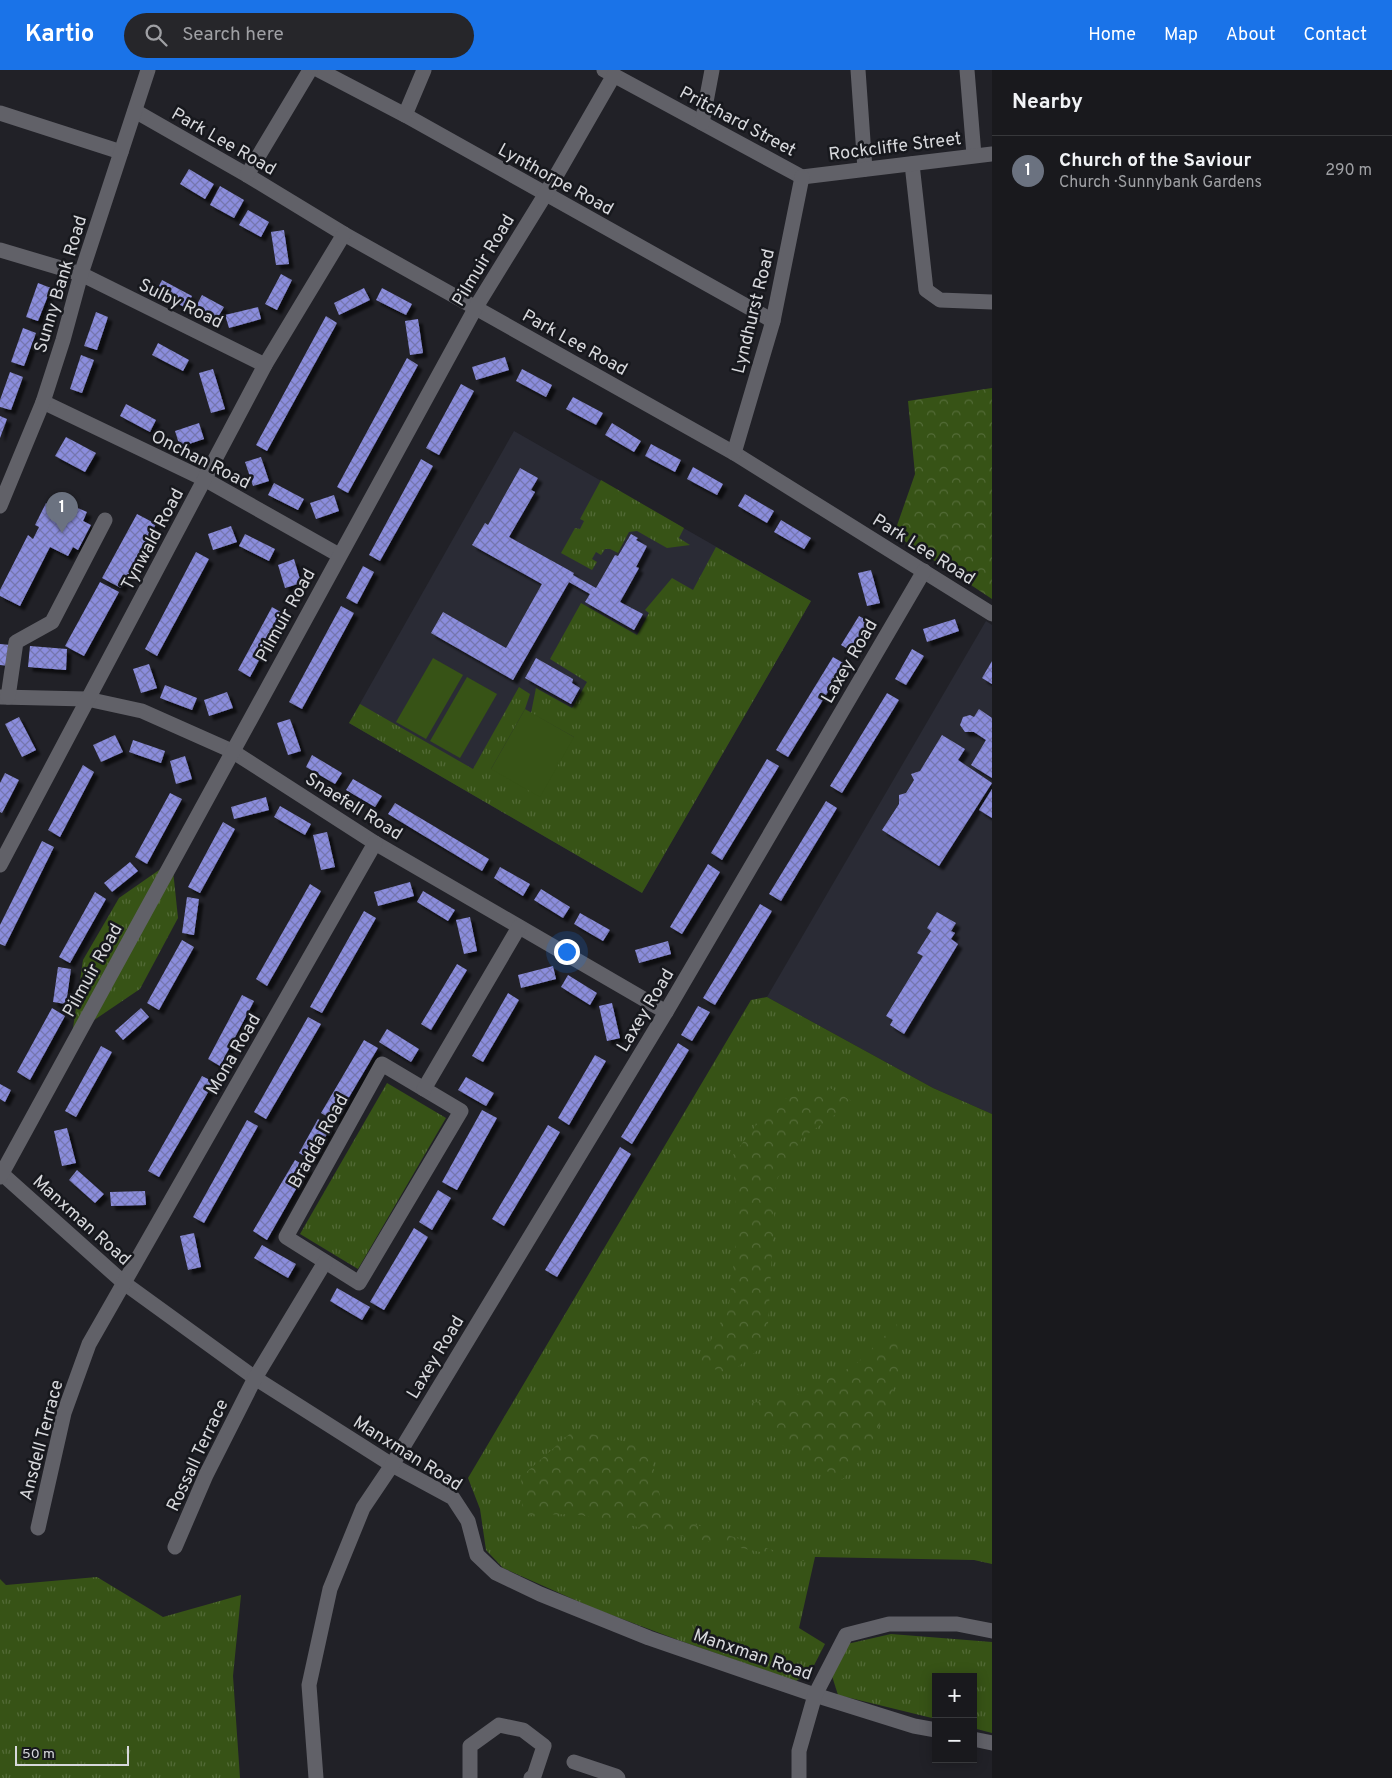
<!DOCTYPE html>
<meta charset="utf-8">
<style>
:root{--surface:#19191d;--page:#26262a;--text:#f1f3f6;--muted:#9fa0a4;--line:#37383b;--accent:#1a73e8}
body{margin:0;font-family:Overpass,sans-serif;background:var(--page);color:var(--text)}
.controls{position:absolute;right:15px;bottom:15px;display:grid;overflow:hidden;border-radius:0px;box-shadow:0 2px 12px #0003}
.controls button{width:45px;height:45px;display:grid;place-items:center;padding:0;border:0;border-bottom:1px solid var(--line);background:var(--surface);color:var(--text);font:25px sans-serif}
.scale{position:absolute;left:15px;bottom:12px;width:114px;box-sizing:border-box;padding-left:5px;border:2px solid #d7d8dc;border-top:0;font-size:14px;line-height:18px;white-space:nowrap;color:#d7d8dc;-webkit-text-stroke:4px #17181d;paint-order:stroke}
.you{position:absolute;left:566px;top:881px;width:18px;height:18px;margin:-12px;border:4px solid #fff;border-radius:50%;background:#1a73e8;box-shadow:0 0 0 8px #1a73e833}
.badge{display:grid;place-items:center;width:32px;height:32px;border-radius:50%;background:var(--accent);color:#fff;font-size:16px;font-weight:700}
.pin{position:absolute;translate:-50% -41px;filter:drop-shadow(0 1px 2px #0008)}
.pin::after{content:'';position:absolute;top:26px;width:18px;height:15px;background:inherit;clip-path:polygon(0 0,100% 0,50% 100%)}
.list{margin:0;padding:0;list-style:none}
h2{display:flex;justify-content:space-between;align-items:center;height:65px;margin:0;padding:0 20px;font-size:21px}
h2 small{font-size:16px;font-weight:400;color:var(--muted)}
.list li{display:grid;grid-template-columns:32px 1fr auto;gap:15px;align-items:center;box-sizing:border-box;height:70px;padding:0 20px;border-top:1px solid var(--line)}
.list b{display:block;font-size:19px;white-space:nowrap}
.list p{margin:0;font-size:16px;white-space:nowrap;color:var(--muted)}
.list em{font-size:16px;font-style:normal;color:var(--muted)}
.icon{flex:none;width:28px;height:28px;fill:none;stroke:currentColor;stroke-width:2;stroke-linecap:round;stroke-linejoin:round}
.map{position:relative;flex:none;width:992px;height:1708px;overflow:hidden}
header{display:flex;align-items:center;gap:30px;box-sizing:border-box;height:70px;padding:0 25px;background:var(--accent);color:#fff}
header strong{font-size:24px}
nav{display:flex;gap:28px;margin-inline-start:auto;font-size:18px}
.search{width:350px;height:45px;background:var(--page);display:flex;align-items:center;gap:12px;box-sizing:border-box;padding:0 18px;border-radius:28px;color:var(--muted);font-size:19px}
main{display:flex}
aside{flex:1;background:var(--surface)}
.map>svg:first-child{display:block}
</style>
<header>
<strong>Kartio</strong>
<div class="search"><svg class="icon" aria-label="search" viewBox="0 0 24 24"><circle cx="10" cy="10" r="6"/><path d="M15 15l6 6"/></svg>Search here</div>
<nav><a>Home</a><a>Map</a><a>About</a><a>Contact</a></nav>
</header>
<main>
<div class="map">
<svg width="992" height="1708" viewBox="0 0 992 1708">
<defs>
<pattern id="grass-tufts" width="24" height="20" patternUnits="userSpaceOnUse" patternTransform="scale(1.25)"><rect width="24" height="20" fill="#375316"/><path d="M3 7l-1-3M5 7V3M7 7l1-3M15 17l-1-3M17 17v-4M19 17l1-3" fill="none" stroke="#536b37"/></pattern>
<pattern id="forest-crowns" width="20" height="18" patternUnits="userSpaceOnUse" patternTransform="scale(1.25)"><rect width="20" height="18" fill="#375316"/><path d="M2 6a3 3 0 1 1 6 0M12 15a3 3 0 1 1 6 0" fill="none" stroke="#536b37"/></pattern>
<pattern id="building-cross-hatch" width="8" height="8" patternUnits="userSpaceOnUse" patternTransform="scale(1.25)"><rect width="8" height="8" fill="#8b8ddd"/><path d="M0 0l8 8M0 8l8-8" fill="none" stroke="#7476ae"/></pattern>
<filter id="shadow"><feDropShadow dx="4.5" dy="4.5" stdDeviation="1" flood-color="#0009"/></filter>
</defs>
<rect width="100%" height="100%" fill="#212127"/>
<g fill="#2a2b35">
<path d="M 514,361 L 811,531 L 642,823 L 349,653 Z"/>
<path d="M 986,551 L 992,555 L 992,1044 L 933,1018 L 767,927 Z"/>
</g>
<g fill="url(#grass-tufts)">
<path d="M 601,410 L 684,458 L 679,468 L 690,475 L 667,478 L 637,461 L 629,462 L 618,483 L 610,479 L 605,479 L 601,485 L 596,482 L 592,489 L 597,492 L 592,500 L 561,483 L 575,458 L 580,459 L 584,451 L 580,449 Z"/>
<path d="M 716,477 L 811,531 L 642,823 L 349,653 L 360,634 L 473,699 L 519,617 L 530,624 L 525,639 L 491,699 L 574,667 L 531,643 L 536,618 L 572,638 L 587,612 L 550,589 L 581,533 L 637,565 L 649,543 L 645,540 L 672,508 L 693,520 Z"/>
<path d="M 172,791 L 178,848 L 140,919 L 72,965 L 83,890 L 119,828 Z"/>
<path d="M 767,927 L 933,1018 L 992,1044 L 992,1494 L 974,1490 L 815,1487 L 799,1558 L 825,1574 L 810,1603 L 796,1611 L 678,1570 L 593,1538 L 503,1498 L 486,1480 L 480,1439 L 468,1408 L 751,930 Z"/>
<path d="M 387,1013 L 446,1048 L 358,1199 L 300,1164 Z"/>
<path d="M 97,1507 L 163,1547 L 241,1525 L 233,1606 L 240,1708 L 0,1708 L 0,1509 L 6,1515 Z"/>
<path d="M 891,1564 L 992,1572 L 992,1663 L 973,1658 L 973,1607 L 936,1607 L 936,1649 L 838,1625 L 832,1606 L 847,1574 Z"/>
</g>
<g fill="url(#forest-crowns)">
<path d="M 992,318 L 992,529 L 894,464 L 915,404 L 908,331 Z"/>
<path d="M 830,1018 L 853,1032 L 802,1068 L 776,1111 L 767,1272 L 730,1304 L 698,1294 L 729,1237 L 737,1158 L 733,1085 L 775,1031 Z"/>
<path d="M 897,1254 L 898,1307 L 870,1379 L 842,1410 L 779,1373 L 750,1333 L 796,1325 L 855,1295 Z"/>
<path d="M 574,1360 L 649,1377 L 664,1444 L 809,1492 L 575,1444 L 523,1445 L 521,1407 Z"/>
</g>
<g fill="#375316">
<path d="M 433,588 L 463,605 L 426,669 L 396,652 Z"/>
<path d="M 467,607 L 497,624 L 460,688 L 430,671 Z"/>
<path d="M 525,639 L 574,667 L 540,727 L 491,699 Z"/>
</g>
<g fill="url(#building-cross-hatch)" filter="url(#shadow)">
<path d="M 189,99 L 214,114 L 205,129 L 180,114 Z"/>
<path d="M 220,116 L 244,130 L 234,148 L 210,135 Z"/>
<path d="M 248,140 L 269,152 L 261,167 L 239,155 Z"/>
<path d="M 284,160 L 289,194 L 276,195 L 271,162 Z"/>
<path d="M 281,204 L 292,210 L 277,240 L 265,234 Z"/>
<path d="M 162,210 L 192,226 L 186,238 L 156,222 Z"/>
<path d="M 38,213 L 51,218 L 38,251 L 26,247 Z"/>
<path d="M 364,218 L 370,230 L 339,245 L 334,233 Z"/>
<path d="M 382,218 L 412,234 L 406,245 L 376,230 Z"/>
<path d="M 202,225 L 224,237 L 215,252 L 194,240 Z"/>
<path d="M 258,237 L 261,249 L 229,258 L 225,245 Z"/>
<path d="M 96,242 L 108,247 L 97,280 L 84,276 Z"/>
<path d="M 326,246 L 337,253 L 267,381 L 256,375 Z"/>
<path d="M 418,249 L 423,283 L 410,285 L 405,251 Z"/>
<path d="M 23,258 L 36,263 L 24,296 L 11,292 Z"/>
<path d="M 158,273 L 189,290 L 183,301 L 152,285 Z"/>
<path d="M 81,285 L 94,290 L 82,323 L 70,319 Z"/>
<path d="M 505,287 L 509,300 L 476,310 L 472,297 Z"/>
<path d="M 407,288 L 418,295 L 348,423 L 337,417 Z"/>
<path d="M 213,299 L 225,339 L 211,343 L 199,303 Z"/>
<path d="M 522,299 L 552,315 L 546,327 L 516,311 Z"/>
<path d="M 10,302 L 23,307 L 11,340 L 0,337 L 0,330 Z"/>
<path d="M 461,314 L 474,321 L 439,385 L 426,378 Z"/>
<path d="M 573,327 L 603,343 L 596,355 L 566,339 Z"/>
<path d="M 126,334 L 156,350 L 150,362 L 120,346 Z"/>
<path d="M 0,346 L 7,349 L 0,368 Z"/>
<path d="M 199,353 L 204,369 L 180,377 L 175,361 Z"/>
<path d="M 612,353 L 641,371 L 634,382 L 605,365 Z"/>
<path d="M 66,367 L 96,383 L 85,402 L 55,386 Z"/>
<path d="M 651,374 L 681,390 L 675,402 L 645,386 Z"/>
<path d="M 261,387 L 269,411 L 253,416 L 245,392 Z"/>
<path d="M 421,389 L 433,396 L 380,491 L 369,485 Z"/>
<path d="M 693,397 L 723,414 L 717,425 L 687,409 Z"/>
<path d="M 520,398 L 538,408 L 531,420 L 535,422 L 509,467 L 574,503 L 573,505 L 596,518 L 615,485 L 618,486 L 631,464 L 638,468 L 636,470 L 647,476 L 636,497 L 639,498 L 620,532 L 643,544 L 634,560 L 585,532 L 590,524 L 569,512 L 513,610 L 431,563 L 443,542 L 506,578 L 542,514 L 472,475 L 485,453 L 488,455 Z"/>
<path d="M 274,413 L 304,429 L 298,440 L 268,425 Z"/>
<path d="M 745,424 L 774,441 L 767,453 L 738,436 Z"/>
<path d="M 334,425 L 339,441 L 316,449 L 310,433 Z"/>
<path d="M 46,433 L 67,444 L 71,435 L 87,442 L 83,451 L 91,455 L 78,480 L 73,477 L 68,486 L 50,477 L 20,536 L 0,526 L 0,520 L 28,465 L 33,469 L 39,457 L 35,455 Z"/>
<path d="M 137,444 L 156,454 L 121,518 L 102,508 Z"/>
<path d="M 781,450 L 811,468 L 804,479 L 774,462 Z"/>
<path d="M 231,456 L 237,472 L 213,480 L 208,464 Z"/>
<path d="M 245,464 L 275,479 L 269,491 L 239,476 Z"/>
<path d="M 196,482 L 209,489 L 157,586 L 145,579 Z"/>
<path d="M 294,489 L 301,513 L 285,518 L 278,495 Z"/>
<path d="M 363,496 L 374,502 L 357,534 L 346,528 Z"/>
<path d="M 871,500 L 880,533 L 867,536 L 858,503 Z"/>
<path d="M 100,512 L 119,522 L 84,586 L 65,576 Z"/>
<path d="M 341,536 L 354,543 L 302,639 L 289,632 Z"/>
<path d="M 272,537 L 284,544 L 250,607 L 238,600 Z"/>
<path d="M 859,546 L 870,552 L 853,582 L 841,575 Z"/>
<path d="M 955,549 L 959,561 L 927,572 L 923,559 Z"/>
<path d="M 0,574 L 11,575 L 9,596 L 0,595 Z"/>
<path d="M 30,576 L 67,579 L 66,600 L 28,597 Z"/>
<path d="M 912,579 L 924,586 L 906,615 L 895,609 Z"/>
<path d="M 833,587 L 845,594 L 788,687 L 776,680 Z"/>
<path d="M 536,588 L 573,609 L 572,613 L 580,618 L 571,634 L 525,608 Z"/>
<path d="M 992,591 L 992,614 L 982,608 Z"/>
<path d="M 149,594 L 157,618 L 141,623 L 133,599 Z"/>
<path d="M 165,615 L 197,628 L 192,640 L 160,628 Z"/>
<path d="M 227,622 L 233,638 L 209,646 L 204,630 Z"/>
<path d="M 887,623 L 899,630 L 842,723 L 830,716 Z"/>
<path d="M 979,639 L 992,648 L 992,708 L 971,695 L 986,670 L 974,662 L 965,662 L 960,655 L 963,647 L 970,645 L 974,647 Z"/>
<path d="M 19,647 L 36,680 L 22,687 L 5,654 Z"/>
<path d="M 290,649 L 301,681 L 288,685 L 277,653 Z"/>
<path d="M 115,665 L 123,682 L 101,692 L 93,675 Z"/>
<path d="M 942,665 L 965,679 L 958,690 L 992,713 L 939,796 L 882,760 L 899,734 L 899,725 L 906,723 L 914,710 L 911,704 L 920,701 Z"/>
<path d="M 133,670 L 165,681 L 161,693 L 129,682 Z"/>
<path d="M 312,685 L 342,703 L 335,714 L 306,697 Z"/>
<path d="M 185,686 L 192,709 L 176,714 L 170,691 Z"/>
<path d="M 767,689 L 779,696 L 722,790 L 711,783 Z"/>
<path d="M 83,695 L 94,702 L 60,767 L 48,760 Z"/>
<path d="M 5,703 L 19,710 L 2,743 L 0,742 L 0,713 Z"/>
<path d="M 353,709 L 382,726 L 375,737 L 346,720 Z"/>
<path d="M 992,719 L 992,748 L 979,740 Z"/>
<path d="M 170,723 L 182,729 L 147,794 L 135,787 Z"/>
<path d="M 266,727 L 269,740 L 234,749 L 231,737 Z"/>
<path d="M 826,731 L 837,738 L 781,831 L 769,824 Z"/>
<path d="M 395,733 L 489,789 L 482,801 L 388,744 Z"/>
<path d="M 280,736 L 311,754 L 305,765 L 274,747 Z"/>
<path d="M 223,752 L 235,759 L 200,823 L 188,817 Z"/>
<path d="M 327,762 L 335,797 L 321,800 L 313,765 Z"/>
<path d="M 42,771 L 54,777 L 5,876 L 0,874 L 0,855 Z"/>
<path d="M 130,792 L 138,801 L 112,822 L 104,813 Z"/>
<path d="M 708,794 L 720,802 L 682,864 L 670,857 Z"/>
<path d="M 500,797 L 530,814 L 523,826 L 494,808 Z"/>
<path d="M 410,812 L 414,826 L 378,836 L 374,822 Z"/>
<path d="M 310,814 L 321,821 L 267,916 L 256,909 Z"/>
<path d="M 541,819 L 570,837 L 563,848 L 534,830 Z"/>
<path d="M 423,821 L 455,840 L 448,851 L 417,832 Z"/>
<path d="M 95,822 L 106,829 L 70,893 L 59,887 Z"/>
<path d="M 187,827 L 199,829 L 194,865 L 182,863 Z"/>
<path d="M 760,834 L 772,841 L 715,935 L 703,928 Z"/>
<path d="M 364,841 L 376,848 L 322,943 L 310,937 Z"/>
<path d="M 937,842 L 956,853 L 951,861 L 955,863 L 951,869 L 958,874 L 904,964 L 890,955 L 893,950 L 886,946 L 923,886 L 917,883 L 931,861 L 927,858 Z"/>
<path d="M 580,843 L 610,860 L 603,871 L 574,854 Z"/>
<path d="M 470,847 L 477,881 L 464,884 L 456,850 Z"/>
<path d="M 182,870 L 194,877 L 159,940 L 147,933 Z"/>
<path d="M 668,871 L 671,884 L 639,893 L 635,880 Z"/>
<path d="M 457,894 L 467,900 L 431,960 L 421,954 Z"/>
<path d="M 553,896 L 556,909 L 521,918 L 518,905 Z"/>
<path d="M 58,897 L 71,899 L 66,934 L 53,932 Z"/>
<path d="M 568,905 L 597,923 L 590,935 L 561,917 Z"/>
<path d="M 508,923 L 519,930 L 483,992 L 472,986 Z"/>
<path d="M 242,925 L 254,931 L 220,996 L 208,989 Z"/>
<path d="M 612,933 L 620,968 L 607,971 L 599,936 Z"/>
<path d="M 698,936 L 710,942 L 692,971 L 681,965 Z"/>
<path d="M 52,938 L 65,946 L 30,1010 L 17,1002 Z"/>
<path d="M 141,938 L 149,947 L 123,970 L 115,961 Z"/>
<path d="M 308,947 L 321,954 L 266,1049 L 254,1042 Z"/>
<path d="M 387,959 L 419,979 L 411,992 L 379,972 Z"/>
<path d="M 364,970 L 378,978 L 335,1051 L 321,1043 Z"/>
<path d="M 678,973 L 689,980 L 632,1074 L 621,1067 Z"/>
<path d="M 101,976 L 112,982 L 76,1047 L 65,1041 Z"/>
<path d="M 595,985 L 606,991 L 569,1055 L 558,1048 Z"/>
<path d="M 202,1006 L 214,1012 L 159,1107 L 148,1101 Z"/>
<path d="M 466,1007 L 494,1023 L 486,1036 L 458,1020 Z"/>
<path d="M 0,1014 L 11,1020 L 5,1032 L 0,1029 Z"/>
<path d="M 482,1040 L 497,1048 L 457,1120 L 442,1112 Z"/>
<path d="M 318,1049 L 331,1057 L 312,1090 L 299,1083 Z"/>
<path d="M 247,1050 L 258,1056 L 204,1153 L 193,1147 Z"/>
<path d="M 548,1055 L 560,1062 L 504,1156 L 492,1149 Z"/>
<path d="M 67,1058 L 76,1093 L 62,1096 L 54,1061 Z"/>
<path d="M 620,1077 L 631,1084 L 557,1207 L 545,1200 Z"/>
<path d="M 295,1090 L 308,1098 L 267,1170 L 253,1161 Z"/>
<path d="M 77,1100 L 104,1124 L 95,1133 L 69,1110 Z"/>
<path d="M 438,1120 L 451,1128 L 432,1160 L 419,1152 Z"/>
<path d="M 145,1121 L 146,1135 L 111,1136 L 110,1122 Z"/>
<path d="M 414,1158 L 428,1167 L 384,1240 L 370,1232 Z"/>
<path d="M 194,1163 L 201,1197 L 188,1200 L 180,1166 Z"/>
<path d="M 262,1175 L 296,1194 L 288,1208 L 254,1188 Z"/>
<path d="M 337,1218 L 370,1237 L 362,1250 L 330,1231 Z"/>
</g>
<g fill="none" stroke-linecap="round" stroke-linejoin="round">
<g stroke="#616168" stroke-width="15">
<path d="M 319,0 L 405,45 L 773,251"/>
<path d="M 604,0 L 802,107"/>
<path d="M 858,0 L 865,99"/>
<path d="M 967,0 L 974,85"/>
<path d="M 135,41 L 247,105 L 344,164 L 734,383 L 992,544"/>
<path d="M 0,43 L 121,82"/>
<path d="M 405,45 L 424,0"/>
<path d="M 702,53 L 712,0"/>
<path d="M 912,94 L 926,220 L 940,230 L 992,232"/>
<path d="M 247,105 L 310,0"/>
<path d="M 802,107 L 992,84"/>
<path d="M 0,180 L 81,204 L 265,295"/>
<path d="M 43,332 L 206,410 L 339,485"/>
<path d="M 734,383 L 773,251 L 802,107"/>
<path d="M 0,436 L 43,332 L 63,270 L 81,204 L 148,0"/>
<path d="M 0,627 L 87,629 L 142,641 L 232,681 L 375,773 L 666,942"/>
<path d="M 8,627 L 16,572 L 52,552 L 105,450"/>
<path d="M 0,795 L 265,295 L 344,164"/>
<path d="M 382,994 L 461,1041 L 359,1213 L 286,1167 Z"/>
<path d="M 424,1019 L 519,857"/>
<path d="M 0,1102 L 124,1213 L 255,1308 L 392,1395 L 453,1428 L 468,1451 L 477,1485 L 496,1503 L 540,1524 L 649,1568 L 815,1625 L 914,1656 L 936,1660"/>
<path d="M 0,1107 L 476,237 L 545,125 L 614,5"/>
<path d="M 38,1458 L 64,1343 L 89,1274 L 375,773"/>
<path d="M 175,1477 L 206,1405 L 255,1308 L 325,1192"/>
<path d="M 973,1669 L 992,1673"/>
<path d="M 574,1692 L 616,1706 L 618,1708"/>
<path d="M 316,1708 L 309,1615 L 330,1519 L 363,1438 L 392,1395 L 666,942 L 924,501"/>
<path d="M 470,1708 L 470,1676 L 499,1655 L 523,1660 L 544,1676 L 534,1706 L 531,1708"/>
<path d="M 799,1708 L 799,1681 L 815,1625 L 846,1565 L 889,1554 L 957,1554 L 992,1561"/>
</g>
</g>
<g text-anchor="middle" stroke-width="5" stroke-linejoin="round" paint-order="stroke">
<g font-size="18" fill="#d7d8dc" stroke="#17181d">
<text transform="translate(738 51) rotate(28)" y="6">Pritchard Street</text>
<text transform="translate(224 71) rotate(30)" y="6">Park Lee Road</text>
<text transform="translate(895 76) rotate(-7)" y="6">Rockcliffe Street</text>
<text transform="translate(556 109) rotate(29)" y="6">Lynthorpe Road</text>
<text transform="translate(483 190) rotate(-59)" y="6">Pilmuir Road</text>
<text transform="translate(60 214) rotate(-73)" y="6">Sunny Bank Road</text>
<text transform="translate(181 233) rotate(26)" y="6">Sulby Road</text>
<text transform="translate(753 241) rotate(-76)" y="6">Lyndhurst Road</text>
<text transform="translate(575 272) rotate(29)" y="6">Park Lee Road</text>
<text transform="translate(201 389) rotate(27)" y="6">Onchan Road</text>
<text transform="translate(152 469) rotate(-62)" y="6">Tynwald Road</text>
<text transform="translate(924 479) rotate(32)" y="6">Park Lee Road</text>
<text transform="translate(285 545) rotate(-61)" y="6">Pilmuir Road</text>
<text transform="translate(849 591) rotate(-60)" y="6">Laxey Road</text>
<text transform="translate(354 736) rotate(32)" y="6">Snaefell Road</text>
<text transform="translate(92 900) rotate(-61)" y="6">Pilmuir Road</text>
<text transform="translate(645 940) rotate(-59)" y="6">Laxey Road</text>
<text transform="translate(233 984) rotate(-60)" y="6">Mona Road</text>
<text transform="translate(318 1071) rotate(-61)" y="6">Bradda Road</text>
<text transform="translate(82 1150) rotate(42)" y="6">Manxman Road</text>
<text transform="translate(435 1287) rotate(-59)" y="6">Laxey Road</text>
<text transform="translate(41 1370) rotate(-75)" y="6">Ansdell Terrace</text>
<text transform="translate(408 1383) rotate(32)" y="6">Manxman Road</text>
<text transform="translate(197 1385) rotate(-65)" y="6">Rossall Terrace</text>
<text transform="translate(753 1584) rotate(19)" y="6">Manxman Road</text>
</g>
</g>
</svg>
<div class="controls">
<button>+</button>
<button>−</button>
</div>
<div class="scale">50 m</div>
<div class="you"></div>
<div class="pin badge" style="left:62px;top:463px;background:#6b7280">1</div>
</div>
<aside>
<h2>Nearby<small></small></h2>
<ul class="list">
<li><span class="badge" style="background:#6b7280">1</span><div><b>Church of the Saviour</b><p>Church · Sunnybank Gardens</p></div><em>290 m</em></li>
</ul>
</aside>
</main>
